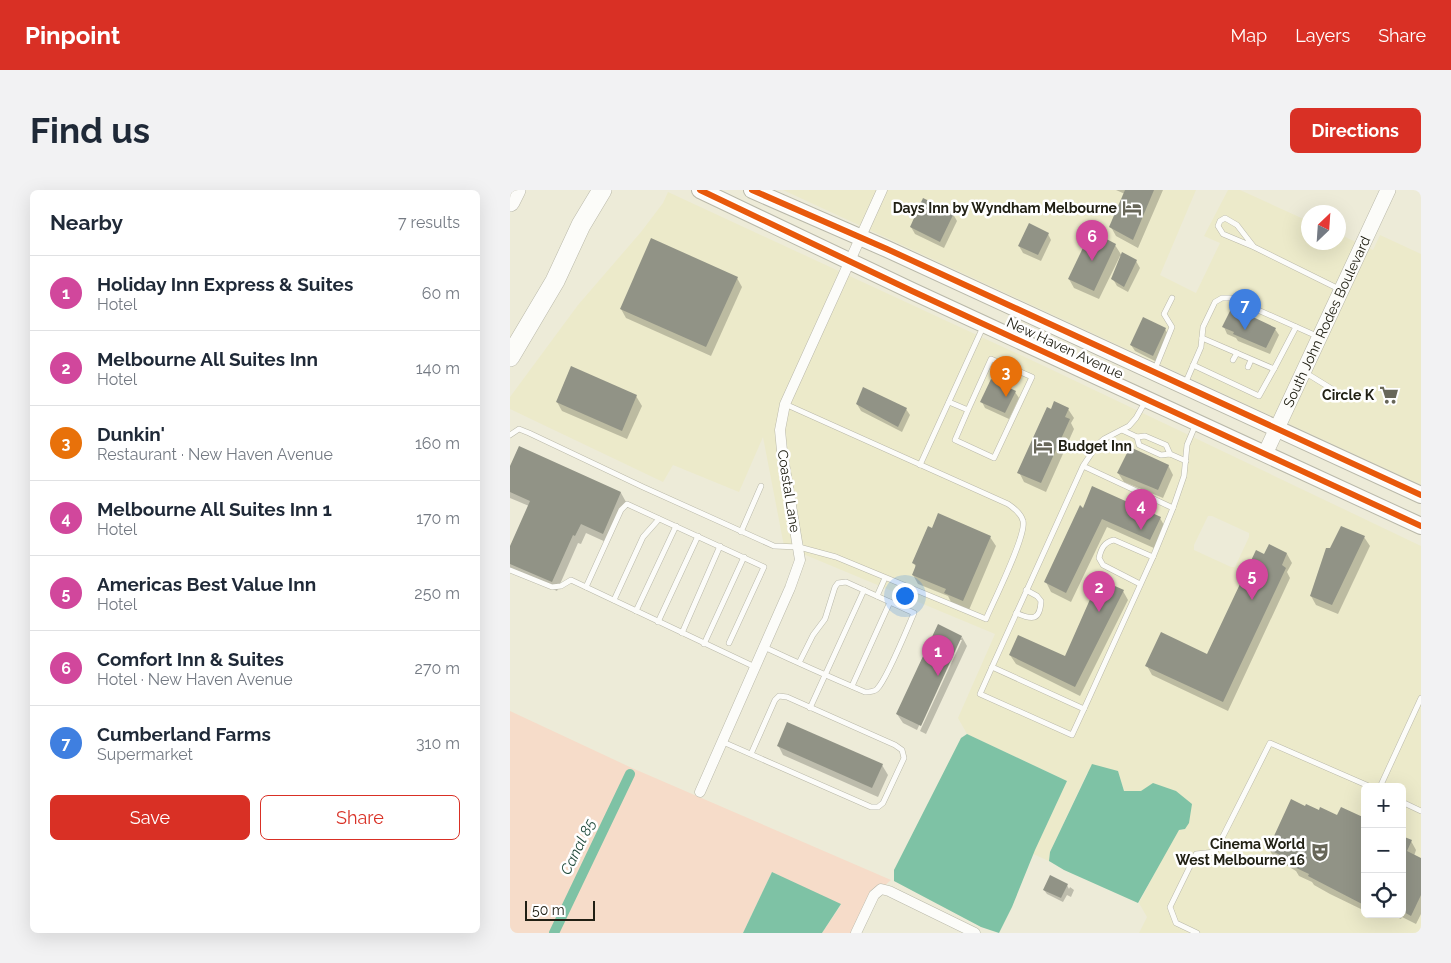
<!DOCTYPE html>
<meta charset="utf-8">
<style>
:root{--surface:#fff;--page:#f2f2f3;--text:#1f2937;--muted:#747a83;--line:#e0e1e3;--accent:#d93025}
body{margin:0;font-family:Raleway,sans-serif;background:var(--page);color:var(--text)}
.controls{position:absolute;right:15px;bottom:15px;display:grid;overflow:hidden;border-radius:8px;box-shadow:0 5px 20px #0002}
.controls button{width:45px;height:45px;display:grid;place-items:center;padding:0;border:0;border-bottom:1px solid var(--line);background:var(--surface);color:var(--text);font:25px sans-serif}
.compass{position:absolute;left:791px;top:15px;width:45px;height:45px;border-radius:50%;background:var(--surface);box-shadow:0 5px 20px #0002;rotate:25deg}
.scale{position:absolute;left:15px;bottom:12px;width:70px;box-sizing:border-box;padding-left:5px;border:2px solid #212014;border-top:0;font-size:14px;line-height:18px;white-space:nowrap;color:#212014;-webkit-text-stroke:4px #fff;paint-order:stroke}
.you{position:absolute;left:394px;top:405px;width:18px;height:18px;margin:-12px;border:4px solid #fff;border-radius:50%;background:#1a73e8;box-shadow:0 0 0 8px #1a73e833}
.badge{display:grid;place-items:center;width:32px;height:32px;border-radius:50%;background:var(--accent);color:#fff;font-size:16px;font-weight:700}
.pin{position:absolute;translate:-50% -41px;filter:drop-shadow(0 1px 2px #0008)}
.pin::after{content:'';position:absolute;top:26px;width:18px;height:15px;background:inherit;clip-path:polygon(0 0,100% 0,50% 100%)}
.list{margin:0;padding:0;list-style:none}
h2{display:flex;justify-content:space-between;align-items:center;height:65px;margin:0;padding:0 20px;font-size:21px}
h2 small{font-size:16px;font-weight:400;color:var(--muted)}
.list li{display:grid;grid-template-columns:32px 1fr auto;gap:15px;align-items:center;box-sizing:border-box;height:75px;padding:0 20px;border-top:1px solid var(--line)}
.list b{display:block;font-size:19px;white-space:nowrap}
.list p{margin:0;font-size:16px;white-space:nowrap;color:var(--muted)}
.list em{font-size:16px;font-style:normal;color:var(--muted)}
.actions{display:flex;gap:10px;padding:15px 20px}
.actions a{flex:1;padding:11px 0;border:1px solid var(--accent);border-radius:8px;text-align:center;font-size:18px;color:var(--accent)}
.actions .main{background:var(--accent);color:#fff}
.icon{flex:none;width:28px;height:28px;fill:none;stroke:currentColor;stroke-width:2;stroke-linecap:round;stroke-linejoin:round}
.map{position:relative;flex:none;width:911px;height:743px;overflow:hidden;border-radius:8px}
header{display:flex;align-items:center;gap:30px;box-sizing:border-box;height:70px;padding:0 25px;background:var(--accent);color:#fff}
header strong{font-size:24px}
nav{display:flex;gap:28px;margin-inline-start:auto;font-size:18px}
.intro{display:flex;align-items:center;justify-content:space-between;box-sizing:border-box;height:120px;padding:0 30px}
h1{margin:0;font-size:35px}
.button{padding:12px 22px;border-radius:8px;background:var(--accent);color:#fff;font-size:18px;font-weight:700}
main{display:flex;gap:30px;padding:0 30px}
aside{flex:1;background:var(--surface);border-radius:8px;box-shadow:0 5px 20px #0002}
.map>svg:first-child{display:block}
</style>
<header>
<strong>Pinpoint</strong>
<nav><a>Map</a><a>Layers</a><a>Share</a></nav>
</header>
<div class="intro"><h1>Find us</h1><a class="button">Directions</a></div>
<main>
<aside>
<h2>Nearby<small>7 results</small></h2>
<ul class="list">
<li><span class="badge" style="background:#d1479c">1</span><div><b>Holiday Inn Express &amp; Suites</b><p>Hotel</p></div><em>60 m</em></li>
<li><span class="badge" style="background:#d1479c">2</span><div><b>Melbourne All Suites Inn</b><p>Hotel</p></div><em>140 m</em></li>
<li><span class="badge" style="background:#e8710a">3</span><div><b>Dunkin'</b><p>Restaurant · New Haven Avenue</p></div><em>160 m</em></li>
<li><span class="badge" style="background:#d1479c">4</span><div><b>Melbourne All Suites Inn 1</b><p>Hotel</p></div><em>170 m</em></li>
<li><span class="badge" style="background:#d1479c">5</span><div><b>Americas Best Value Inn</b><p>Hotel</p></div><em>250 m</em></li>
<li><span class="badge" style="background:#d1479c">6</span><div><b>Comfort Inn &amp; Suites</b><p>Hotel · New Haven Avenue</p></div><em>270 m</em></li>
<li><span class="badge" style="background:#3f7fe0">7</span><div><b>Cumberland Farms</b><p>Supermarket</p></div><em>310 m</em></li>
</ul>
<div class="actions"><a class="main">Save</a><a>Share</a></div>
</aside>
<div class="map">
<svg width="911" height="743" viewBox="0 0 911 743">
<rect width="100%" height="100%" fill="#edebd8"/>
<g fill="#eceaca" fill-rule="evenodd">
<path d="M 273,0 L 686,0 L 650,85 L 686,103 L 710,53 L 694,46 L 718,0 L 730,0 L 798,31 L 798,52 L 828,52 L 829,44 L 848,53 L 766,228 Z"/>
<path d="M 158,2 L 534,176 L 911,356 L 911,743 L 629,743 L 637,727 L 629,713 L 663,648 L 669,640 L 675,639 L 631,602 L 614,601 L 608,581 L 577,583 L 540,662 L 539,671 L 523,664 L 557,591 L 457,544 L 448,528 L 485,444 L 274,356 L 253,247 L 229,302 L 163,275 L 153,292 L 0,219 L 0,207 L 68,115 L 131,42 L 153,13 ZM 698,326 L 702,326 L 739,343 L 739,347 L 725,377 L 721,377 L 684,360 L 684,355 ZM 855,597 L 892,597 L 892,724 L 855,724 Z"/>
<path d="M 870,45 L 911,64 L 911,295 L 775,232 L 857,57 L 863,60 Z"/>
</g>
<path fill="#f6dcc9" d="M 0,521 L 122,578 L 381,690 L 365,704 L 347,743 L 312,743 L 331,715 L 262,682 L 233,743 L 0,743 Z"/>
<g fill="#7ec2a5">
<path d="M 457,544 L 557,591 L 525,660 L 502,717 L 489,743 L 471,737 L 384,691 L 384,680 L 451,548 Z"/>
<path d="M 582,574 L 608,581 L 614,601 L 631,601 L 643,593 L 666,601 L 682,614 L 679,633 L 675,639 L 669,640 L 628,713 L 554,680 L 539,671 L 540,662 Z"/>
<path d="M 262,682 L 331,714 L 312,743 L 233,743 Z"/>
</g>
<g fill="#0003">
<path d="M 606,0 L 653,0 L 628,58 L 606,46 L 601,37 L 615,4 Z"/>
<path d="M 414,10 L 443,24 L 447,31 L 434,58 L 405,44 L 401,37 Z"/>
<path d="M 538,44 L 541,50 L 531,71 L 513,63 L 509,56 Z"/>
<path d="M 605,55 L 612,66 L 626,71 L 630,78 L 618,102 L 607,96 L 603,89 L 612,66 L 610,66 L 589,109 L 564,98 L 559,89 Z"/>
<path d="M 227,88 L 232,97 L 201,166 L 116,128 L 111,119 Z"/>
<path d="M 714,137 L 765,139 L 769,145 L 760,164 L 728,151 L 726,148 L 717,144 Z"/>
<path d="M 655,139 L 659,146 L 647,172 L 625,161 L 621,155 Z"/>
<path d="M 62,178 L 126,206 L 132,216 L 117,249 L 52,221 L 47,212 Z"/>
<path d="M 505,202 L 509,208 L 499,229 L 475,218 L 472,212 Z"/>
<path d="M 347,214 L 396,219 L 400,225 L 392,242 L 351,221 Z"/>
<path d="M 558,219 L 564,228 L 561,233 L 564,239 L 536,302 L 514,292 L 509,282 L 541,220 Z"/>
<path d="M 658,275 L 663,285 L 653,308 L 614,292 L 608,283 Z"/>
<path d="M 0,279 L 111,303 L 116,312 L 98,353 L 76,343 L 71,354 L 68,353 L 47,401 L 0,380 L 0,359 L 19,316 L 0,308 Z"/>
<path d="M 573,320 L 650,328 L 655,337 L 646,359 L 597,337 L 561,412 L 541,402 L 536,392 Z"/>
<path d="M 480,347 L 486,356 L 459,420 L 441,412 L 438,406 L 408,394 L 403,385 L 406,378 L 404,373 Z"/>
<path d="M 854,347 L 860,356 L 828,424 L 806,415 L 801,406 Z"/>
<path d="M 777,364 L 782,373 L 777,382 L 780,388 L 718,521 L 642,485 L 637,476 L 698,465 L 755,366 Z"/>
<path d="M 613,401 L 618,410 L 570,506 L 506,474 L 500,465 L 556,468 Z"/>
<path d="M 452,447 L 457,456 L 416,544 L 410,541 L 452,450 L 449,450 L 407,540 L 393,533 L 387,524 Z"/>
<path d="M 268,555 L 372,575 L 378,585 L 368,607 L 273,565 Z"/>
<path d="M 810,622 L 827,627 L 855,629 L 855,721 L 820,704 L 804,695 L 802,692 L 789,686 L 786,681 L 764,668 L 759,659 Z"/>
<path d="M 892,647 L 901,651 L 906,660 L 904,666 L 911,670 L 911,724 L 906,734 L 892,727 L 891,729 L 880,724 L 892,724 Z"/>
<path d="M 557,695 L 559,699 L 560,697 L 564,700 L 561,707 L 557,705 L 553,712 L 537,704 L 534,700 Z"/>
</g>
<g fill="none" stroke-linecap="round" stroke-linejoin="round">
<path stroke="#7ec2a5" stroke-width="10" d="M 44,743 L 120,584"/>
</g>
<g fill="#919386">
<path d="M 615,0 L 644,0 L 623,50 L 599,37 Z"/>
<path d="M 413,8 L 444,23 L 430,52 L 400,37 Z"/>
<path d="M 519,33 L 539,43 L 528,65 L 508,56 Z"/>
<path d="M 581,41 L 606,54 L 584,101 L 558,89 Z"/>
<path d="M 141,48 L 228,87 L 196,157 L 110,119 Z"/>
<path d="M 612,62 L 627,70 L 614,97 L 601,89 Z"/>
<path d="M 722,117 L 766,138 L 756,158 L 723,144 L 724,142 L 712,137 Z"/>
<path d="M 633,127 L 656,138 L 643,166 L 620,155 Z"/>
<path d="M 61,176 L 127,205 L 112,241 L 46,212 Z"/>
<path d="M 481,189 L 506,201 L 495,223 L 470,212 Z"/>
<path d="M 353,197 L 397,218 L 388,237 L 346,214 Z"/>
<path d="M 544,211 L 559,218 L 555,227 L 560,229 L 531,293 L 507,283 L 537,217 L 541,219 Z"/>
<path d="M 9,256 L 111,302 L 93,344 L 71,334 L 65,346 L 63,345 L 42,392 L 0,374 L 0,356 L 20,311 L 0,302 L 0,276 Z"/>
<path d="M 620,257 L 659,275 L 648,300 L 607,283 Z"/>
<path d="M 582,296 L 651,327 L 640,350 L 592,329 L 556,403 L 534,392 L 570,315 L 573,318 Z"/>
<path d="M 428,323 L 481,346 L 453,411 L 434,403 L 436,399 L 402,385 L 406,375 L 402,373 L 418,336 L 422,338 Z"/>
<path d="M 831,336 L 855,346 L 822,415 L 800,406 L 816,358 L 820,358 Z"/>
<path d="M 759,354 L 777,363 L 772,375 L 776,378 L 713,512 L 635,476 L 651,442 L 697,464 L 746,360 L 754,364 Z"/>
<path d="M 589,389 L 614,400 L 565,497 L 499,465 L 508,445 L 555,466 Z"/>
<path d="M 428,434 L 452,446 L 411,536 L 386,524 Z"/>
<path d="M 277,532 L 373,574 L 362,598 L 267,556 Z"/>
<path d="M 781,609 L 795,616 L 796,614 L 809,620 L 810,617 L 827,625 L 831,617 L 855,628 L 854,715 L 798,686 L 799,684 L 782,676 L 784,674 L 771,668 L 772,666 L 758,659 Z"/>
<path d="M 892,646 L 902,650 L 897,661 L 911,668 L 911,705 L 901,726 L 892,721 Z"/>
<path d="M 540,685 L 558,694 L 551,708 L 533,700 Z"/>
</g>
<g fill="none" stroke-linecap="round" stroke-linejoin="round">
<g stroke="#b9b8a9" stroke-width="6">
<g id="service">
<path d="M 744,57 L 713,44 L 708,36 L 710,31 L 715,28 L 727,35 L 744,57 L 831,100"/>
<path d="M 692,148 L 764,179 L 786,137"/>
<path d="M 723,170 L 727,163"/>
<path d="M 683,175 L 749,206 L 764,179"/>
<path d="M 738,177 L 741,170"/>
<path d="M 645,179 L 662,137 L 654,124 L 662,108"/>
<path d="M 796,183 L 822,199"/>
<path d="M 675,194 L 691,157 L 693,137 L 705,112 L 712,108 L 721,108 L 809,147"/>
<path d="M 439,212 L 458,220 L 445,250 L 484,268 L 522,187 L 481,169 L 458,220"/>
<path d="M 612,240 L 627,247 L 635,246 L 656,255 L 660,264"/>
<path d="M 0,245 L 9,239 L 19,243 L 133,297 L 264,356 L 289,357 L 326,367 L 476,429 C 483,412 517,345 513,331 C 511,323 504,318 498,314 L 275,214"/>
<path d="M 627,247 L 629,255 L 651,265 L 660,264 L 676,271"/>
<path d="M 410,275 L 473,137"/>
<path d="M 573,276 L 663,318 L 643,367 L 574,519 L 482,477 L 573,276 L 587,255 L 594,249 L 619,236 L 626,228 L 635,212"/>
<path d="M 663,318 L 674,286 L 677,255 L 685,236"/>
<path d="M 231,342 L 251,296"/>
<path d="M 0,380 L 42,397 L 51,396 L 61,390 L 245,477"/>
<path d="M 630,394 L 593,375 L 589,368 C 591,359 594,352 604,350 L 643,367"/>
<path d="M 76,397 L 111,320 L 117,314 L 254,377 L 219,453"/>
<path d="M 367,406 L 375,388"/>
<path d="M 104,410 L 133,347 L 149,329"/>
<path d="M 126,421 L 166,336"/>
<path d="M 506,423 C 522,430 530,431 531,411 L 527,406 L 516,400"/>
<path d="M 148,432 L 188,346"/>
<path d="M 172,443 L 210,356"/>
<path d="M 194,454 L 234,367"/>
<path d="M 254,457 C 288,473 322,488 355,502 C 359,502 364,502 367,499 C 377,489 397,439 404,423 L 336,392 L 328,393 L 325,397 L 315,429 L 303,445 L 289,473"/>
<path d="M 482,477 L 470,504 L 562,545 L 574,519"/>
<path d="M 342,496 L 380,412"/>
<path d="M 300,518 L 354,400"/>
<path d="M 213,552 L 361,617 L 368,617 L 373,613 L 394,568 L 392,560 L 385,555 L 277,507 L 269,506 L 265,510 L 241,564"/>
<path d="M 870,597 L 911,508"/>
<path d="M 892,612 L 911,621"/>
<path d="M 687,743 L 666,733 L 660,717 L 686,664 L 705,662 L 760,553 L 861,597"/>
</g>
</g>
<g stroke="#b9b8a9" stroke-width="11">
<g id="minor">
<path d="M 190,602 L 280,398 L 290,370 L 272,261 L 270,240 L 275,214 L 372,0"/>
<path d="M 346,743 L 364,705 L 371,699 L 379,701 L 465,743"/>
</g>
</g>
<g stroke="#b9b8a9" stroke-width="16">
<g id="secondary">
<path id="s1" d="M 755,264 L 878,0"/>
</g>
</g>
<g stroke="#b9b8a9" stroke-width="18">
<g id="primary">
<path d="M 190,0 L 402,101 L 911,336"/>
<path d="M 242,0 L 377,59 L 911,305"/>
</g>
</g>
<g stroke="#b9b8a9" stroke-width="20">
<g id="motorway">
<path d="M 0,12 L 6,0"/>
<path d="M 0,167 L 45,91 L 71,35 L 92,0"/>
</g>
</g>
<use href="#service" stroke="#fcfcf9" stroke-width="5"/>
<use href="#minor" stroke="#fcfcf9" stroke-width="10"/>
<use href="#secondary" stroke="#fcfcf9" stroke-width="15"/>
<use href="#primary" stroke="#fcfcf9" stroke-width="16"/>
<use href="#motorway" stroke="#fcfcf9" stroke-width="19"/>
<g stroke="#fff" stroke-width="9">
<g id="cycleway">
<path d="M 190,0 L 402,101 L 911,336"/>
<path d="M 242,0 L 377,59 L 911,305"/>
</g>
</g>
<use href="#cycleway" stroke="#e8590c" stroke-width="6"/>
</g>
<defs>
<g id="hotel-bare" transform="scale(1.5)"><path d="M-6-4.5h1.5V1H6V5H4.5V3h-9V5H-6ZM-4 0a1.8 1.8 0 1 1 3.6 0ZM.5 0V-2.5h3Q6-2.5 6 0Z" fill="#686759" stroke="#fff" stroke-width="2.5" paint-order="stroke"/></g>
<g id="supermarket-bare" transform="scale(1.5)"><path d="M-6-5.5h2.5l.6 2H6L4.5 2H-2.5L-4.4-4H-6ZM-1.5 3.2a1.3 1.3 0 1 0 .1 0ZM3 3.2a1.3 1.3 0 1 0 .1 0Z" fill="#686759" stroke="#fff" stroke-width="2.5" paint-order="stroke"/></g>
<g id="theatre-bare" transform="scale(1.5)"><path d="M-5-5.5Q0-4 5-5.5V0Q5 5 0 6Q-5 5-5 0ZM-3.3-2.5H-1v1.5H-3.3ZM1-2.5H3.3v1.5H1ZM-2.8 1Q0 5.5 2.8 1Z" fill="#686759" stroke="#fff" stroke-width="2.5" paint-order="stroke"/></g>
</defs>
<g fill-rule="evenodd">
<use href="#hotel-bare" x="622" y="18"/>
<use href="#supermarket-bare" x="879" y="205"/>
<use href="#hotel-bare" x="533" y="256"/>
<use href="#theatre-bare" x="810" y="662"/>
</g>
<g text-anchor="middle" stroke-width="5" stroke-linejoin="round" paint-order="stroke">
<g font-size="14" font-weight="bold" fill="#212014" stroke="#fff" text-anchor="end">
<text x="607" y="23">Days Inn by Wyndham Melbourne</text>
<text x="864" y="210">Circle K</text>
<text x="548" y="261" text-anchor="start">Budget Inn</text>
<text x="795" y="659">Cinema World<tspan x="795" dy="16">West Melbourne 16</tspan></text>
</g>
<g font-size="14" fill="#212014" stroke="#fff">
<text dy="5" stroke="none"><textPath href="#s1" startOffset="146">South John Rodes Boulevard</textPath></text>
<text transform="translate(555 158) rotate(25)" y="5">New Haven Avenue</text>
<text transform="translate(279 301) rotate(81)" y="5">Coastal Lane</text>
</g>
<g font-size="15" font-style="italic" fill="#214b3c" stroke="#fff">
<text transform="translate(68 657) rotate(-64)" y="5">Canal 85</text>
</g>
</g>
</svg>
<div class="controls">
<button>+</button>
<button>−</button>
<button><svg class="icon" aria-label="locate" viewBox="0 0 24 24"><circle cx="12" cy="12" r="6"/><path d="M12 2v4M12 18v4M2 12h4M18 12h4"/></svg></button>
</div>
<svg class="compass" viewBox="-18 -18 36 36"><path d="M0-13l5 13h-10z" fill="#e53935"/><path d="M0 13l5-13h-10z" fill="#747a83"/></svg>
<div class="scale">50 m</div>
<div class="you"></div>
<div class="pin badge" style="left:428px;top:486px;background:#d1479c">1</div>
<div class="pin badge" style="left:589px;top:422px;background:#d1479c">2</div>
<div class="pin badge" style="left:496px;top:207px;background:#e8710a">3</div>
<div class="pin badge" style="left:631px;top:340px;background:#d1479c">4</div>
<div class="pin badge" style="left:742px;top:410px;background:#d1479c">5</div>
<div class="pin badge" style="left:582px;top:71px;background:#d1479c">6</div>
<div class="pin badge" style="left:735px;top:140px;background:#3f7fe0">7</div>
</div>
</main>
